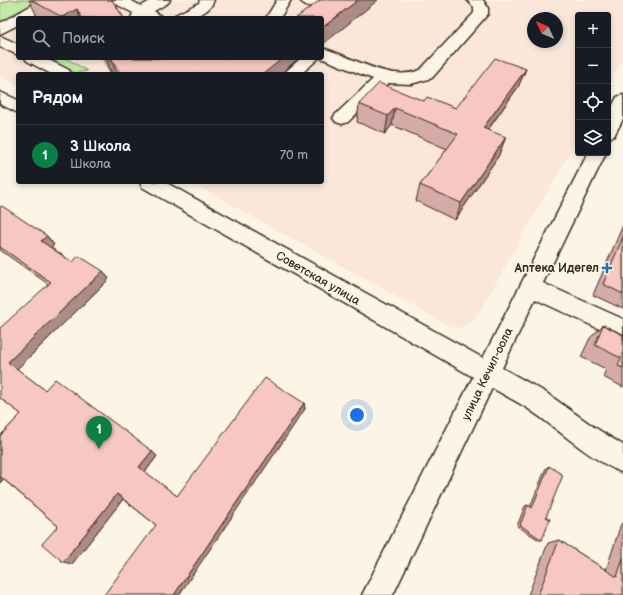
<!DOCTYPE html>
<html lang="ru">
<meta charset="utf-8">
<style>
:root{--surface:#171b24;--page:#20242c;--text:#f1f3f6;--muted:#9ea1a6;--line:#363941;--accent:#0b8043}
body{margin:0;font-family:"Balsamiq Sans",sans-serif;background:var(--page);color:var(--text)}
.controls{position:absolute;right:12px;top:12px;display:grid;overflow:hidden;border-radius:4px;box-shadow:0 2px 6px #0003}
.controls button{width:36px;height:36px;display:grid;place-items:center;padding:0;border:0;border-bottom:1px solid var(--line);background:var(--surface);color:var(--text);font:20px sans-serif}
.compass{position:absolute;left:527px;top:12px;width:36px;height:36px;border-radius:50%;background:var(--surface);box-shadow:0 2px 6px #0003;rotate:314deg}
.you{position:absolute;left:357px;top:415px;width:14px;height:14px;margin:-10px;border:3px solid #fff;border-radius:50%;background:#1a73e8;box-shadow:0 0 0 6px #1a73e833}
.badge{display:grid;place-items:center;width:26px;height:26px;border-radius:50%;background:var(--accent);color:#fff;font-size:13px;font-weight:700}
.pin{position:absolute;translate:-50% -33px;filter:drop-shadow(0 1px 2px #0008)}
.pin::after{content:'';position:absolute;top:21px;width:14px;height:12px;background:inherit;clip-path:polygon(0 0,100% 0,50% 100%)}
.list{margin:0;padding:0;list-style:none}
h2{display:flex;justify-content:space-between;align-items:center;height:52px;margin:0;padding:0 16px;font-size:17px}
h2 small{font-size:13px;font-weight:400;color:var(--muted)}
.list li{display:grid;grid-template-columns:26px 1fr auto;gap:12px;align-items:center;box-sizing:border-box;height:60px;padding:0 16px;border-top:1px solid var(--line)}
.list b{display:block;font-size:15px;white-space:nowrap}
.list p{margin:0;font-size:13px;white-space:nowrap;color:var(--muted)}
.list em{font-size:13px;font-style:normal;color:var(--muted)}
.icon{flex:none;width:22px;height:22px;fill:none;stroke:currentColor;stroke-width:2;stroke-linecap:round;stroke-linejoin:round}
.map{position:relative;flex:none;width:623px;height:595px;overflow:hidden}
.search{position:absolute;background:var(--surface);box-shadow:0 2px 6px #0003;left:16px;top:16px;width:308px;height:44px;display:flex;align-items:center;gap:10px;box-sizing:border-box;padding:0 14px;border-radius:4px;color:var(--muted);font-size:15px}
.panel{position:absolute;background:var(--surface);box-shadow:0 2px 6px #0003;left:16px;top:72px;width:308px;height:112px;border-radius:4px}
.map>svg:first-child{display:block}
</style>
<div class="map">
<svg width="623" height="595" viewBox="0 0 623 595">
<rect width="100%" height="100%" fill="#fcf5e5"/>
<filter id="ink" filterUnits="userSpaceOnUse"><feTurbulence type="fractalNoise" baseFrequency=".025" numOctaves="2"/><feDisplacementMap in="SourceGraphic" scale="8" xChannelSelector="R" yChannelSelector="G"/><feConvolveMatrix kernelMatrix="1 2 1 2 8 2 1 2 1" color-interpolation-filters="sRGB"/></filter>
<g filter="url(#ink)">
<path fill="#fae7da" fill-rule="evenodd" d="M 0,0 L 623,0 L 623,59 L 608,85 L 608,15 L 578,15 L 578,138 L 476,318 L 465,327 L 453,328 L 190,182 L 322,182 L 322,74 L 18,74 L 18,86 L 0,76 ZM 18,18 L 322,18 L 322,58 L 18,58 ZM 533,18 L 557,18 L 557,42 L 533,42 Z"/>
<g fill="#c0eaa6" stroke="#7e8a62">
<path d="M 9,0 L 45,0 L 0,25 L 0,4 Z"/>
<path d="M 48,58 L 66,58 L 87,71 L 75,73 Z"/>
</g>
<g fill="none" stroke-linecap="round" stroke-linejoin="round">
<g stroke="#3b2a1e" stroke-width="3">
<g id="minor">
<path d="M 41,0 L 58,0 L 56,3 L 30,18 L 18,18 L 18,25 L 0,34 L 0,23 Z"/>
<path d="M 112,0 L 130,0 L 141,6 L 152,0 L 170,0 L 168,3 L 154,11 L 163,18 L 131,18 L 133,13 L 114,3 Z"/>
<path d="M 200,0 L 214,0 C 208,17 188,18 173,18 L 175,15 L 199,3 Z"/>
<path d="M 277,0 L 291,0 L 280,18 L 266,18 Z"/>
<path d="M 300,0 L 319,0 L 321,3 L 319,6 C 312,8 304,6 300,0 Z"/>
<path d="M 467,0 L 483,0 L 488,8 L 488,14 L 432,78 L 411,84 L 388,83 L 348,122 L 342,124 L 336,122 L 333,118 L 336,114 L 373,79 L 321,58 L 322,58 L 322,48 C 352,56 390,83 420,70 L 474,13 L 474,7 Z"/>
<path d="M 0,36 L 18,44 L 18,55 L 0,47 Z"/>
<path d="M 25,58 L 45,58 L 69,70 L 71,74 L 51,74 L 27,61 Z"/>
<path d="M 301,58 L 319,58 L 301,74 L 283,74 Z"/>
<path d="M 0,92 L 18,100 L 18,113 L 0,104 Z"/>
<path d="M 623,95 L 623,119 L 614,136 L 608,138 L 608,114 L 617,97 Z"/>
<path d="M 588,153 L 606,153 L 543,283 L 623,319 L 623,340 L 535,299 L 502,368 L 545,392 L 594,427 L 623,445 L 623,473 C 587,458 559,429 527,408 C 516,401 504,395 492,388 L 393,595 L 362,595 L 473,377 L 142,187 L 140,182 L 165,182 L 483,358 Z"/>
</g>
</g>
<use href="#minor" fill="#fcf5e5" fill-rule="evenodd"/>
</g>
<g fill="#d4aba7" stroke="#3b2a1e">
<path d="M 29,0 L 112,0 L 124,18 L 40,18 L 37,16 Z"/>
<path d="M 102,58 L 299,58 L 283,72 L 284,74 L 111,74 Z"/>
<path d="M 526,69 L 518,87 L 488,130 L 499,155 L 455,220 L 416,201 L 420,185 L 447,149 L 392,125 L 385,134 L 357,122 L 359,104 L 424,101 L 456,108 Z"/>
<path d="M 0,207 L 47,236 L 54,245 L 51,247 L 72,262 L 103,271 L 109,279 L 17,369 L 45,390 L 152,451 L 157,456 L 145,472 L 177,496 L 304,403 L 305,409 L 156,525 L 123,499 L 72,564 L 58,526 L 3,479 L 0,483 L 0,436 L 21,414 L 0,398 L 48,284 L 0,250 Z"/>
<path d="M 623,225 L 623,309 L 593,295 Z"/>
<path d="M 603,325 L 623,334 L 623,387 L 603,377 L 606,369 L 581,357 L 590,338 Z"/>
<path d="M 549,466 L 546,517 L 542,540 L 539,540 L 517,526 L 525,506 L 528,505 L 530,507 L 546,468 Z"/>
<path d="M 623,523 L 623,595 L 528,595 L 548,543 L 559,540 L 606,570 L 621,524 Z"/>
</g>
<g fill="#ad8b88" stroke="#3b2a1e">
<path d="M 358,0 L 378,0 L 322,45 L 322,28 Z"/>
<path d="M 77,9 L 80,18 L 63,18 L 62,17 Z"/>
<path d="M 106,58 L 111,58 L 117,74 L 112,74 Z"/>
<path d="M 281,58 L 299,58 L 283,72 L 284,74 L 263,74 Z"/>
<path d="M 526,69 L 518,87 L 477,145 L 483,128 Z"/>
<path d="M 395,108 L 392,125 L 385,134 L 388,116 Z"/>
<path d="M 506,137 L 499,155 L 455,220 L 461,203 Z"/>
<path d="M 47,236 L 54,245 L 48,250 L 41,241 Z"/>
<path d="M 103,271 L 109,279 L 17,369 L 8,362 Z"/>
<path d="M 304,403 L 305,409 L 179,595 L 174,595 Z"/>
<path d="M 152,451 L 157,456 L 145,472 L 139,467 Z"/>
<path d="M 0,474 L 5,477 L 0,483 Z"/>
<path d="M 117,494 L 124,498 L 72,564 L 63,562 Z"/>
</g>
<g fill="#f7c7c2" stroke="#3b2a1e">
<path d="M 31,0 L 112,0 L 124,18 L 82,18 L 77,9 L 62,17 Z"/>
<path d="M 320,0 L 358,0 L 322,28 L 322,18 L 296,18 Z"/>
<path d="M 111,58 L 283,58 L 263,74 L 121,74 Z"/>
<path d="M 495,58 L 526,69 L 483,128 L 506,137 L 461,203 L 420,185 L 458,134 L 395,108 L 388,116 L 359,104 L 379,83 L 424,101 L 427,97 L 456,108 Z"/>
<path d="M 2,206 L 47,236 L 41,241 L 72,262 L 79,256 L 103,271 L 8,362 L 45,390 L 55,379 L 152,451 L 139,467 L 177,496 L 265,378 L 304,403 L 174,595 L 104,595 L 156,525 L 117,494 L 63,562 L 42,544 L 58,526 L 0,476 L 0,436 L 21,414 L 0,398 L 0,328 L 51,282 L 0,247 L 0,207 Z"/>
<path d="M 623,237 L 623,294 L 603,284 Z"/>
<path d="M 603,325 L 623,335 L 623,368 L 618,366 L 621,358 L 595,345 Z"/>
<path d="M 549,466 L 563,475 L 546,517 L 550,519 L 542,540 L 520,525 L 528,505 L 532,508 Z"/>
<path d="M 559,540 L 617,577 L 623,558 L 623,595 L 538,595 Z"/>
</g>
</g>
<path fill="#1f6fb2" stroke="#fcf5e5" stroke-width="1.5" d="M605 262h4v4h4v4h-4v4h-4v-4h-4v-4h4z"/>
<g text-anchor="middle" stroke-width="3" stroke-linejoin="round" paint-order="stroke">
<g font-size="12" font-weight="bold" fill="#3b2a1e" stroke="#fcf5e5" text-anchor="end">
<text x="599" y="272">Аптека Идегел</text>
</g>
<g font-size="12" fill="#3b2a1e" stroke="#fcf5e5">
<text transform="translate(318 278) rotate(30)" y="4">Советская улица</text>
<text transform="translate(487 374) rotate(-64)" y="4">улица Кечил-оола</text>
</g>
</g>
</svg>
<div class="controls">
<button>+</button>
<button>−</button>
<button><svg class="icon" aria-label="locate" viewBox="0 0 24 24"><circle cx="12" cy="12" r="6"/><path d="M12 2v4M12 18v4M2 12h4M18 12h4"/></svg></button>
<button><svg class="icon" aria-label="layers" viewBox="0 0 24 24"><path d="M12 4l9 5-9 5-9-5zM3 14l9 5 9-5"/></svg></button>
</div>
<svg class="compass" viewBox="-18 -18 36 36"><path d="M0-13l5 13h-10z" fill="#e53935"/><path d="M0 13l5-13h-10z" fill="#9ea1a6"/></svg>
<div class="you"></div>
<div class="pin badge" style="left:99px;top:449px">1</div>
<div class="search"><svg class="icon" aria-label="search" viewBox="0 0 24 24"><circle cx="10" cy="10" r="6"/><path d="M15 15l6 6"/></svg>Поиск</div>
<section class="panel">
<h2>Рядом<small></small></h2>
<ul class="list">
<li><span class="badge">1</span><div><b>3 Школа</b><p>Школа</p></div><em>70 m</em></li>
</ul>
</section>
</div>
